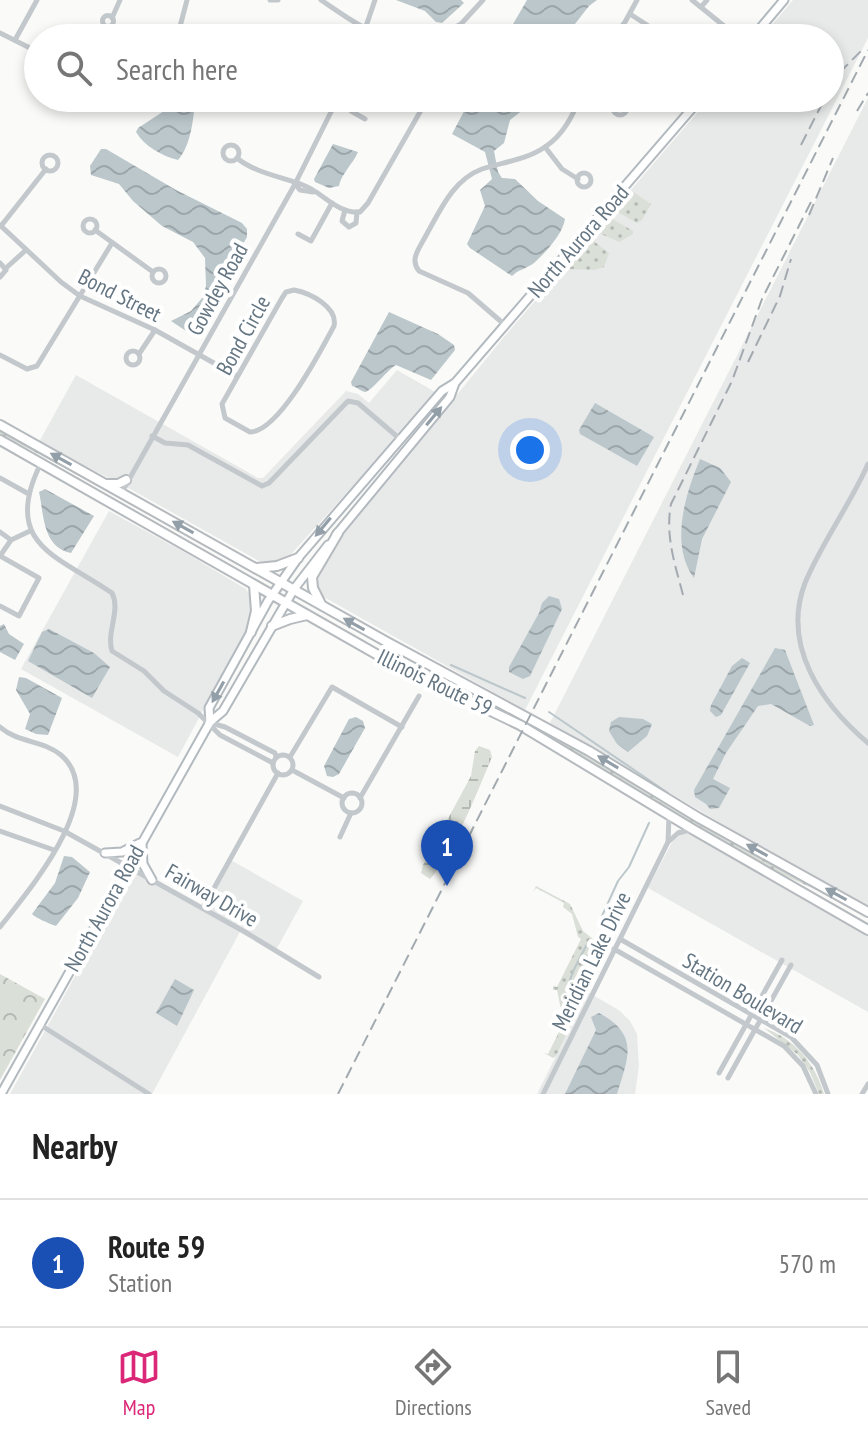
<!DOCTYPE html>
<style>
:root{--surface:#fff;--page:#f6f6f6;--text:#222;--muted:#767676;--line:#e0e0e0;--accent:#db2777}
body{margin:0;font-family:"PT Sans Narrow",sans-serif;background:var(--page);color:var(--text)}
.you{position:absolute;left:530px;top:450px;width:28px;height:28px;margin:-20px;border:6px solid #fff;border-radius:50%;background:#1a73e8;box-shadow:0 0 0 12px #1a73e833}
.badge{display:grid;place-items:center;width:52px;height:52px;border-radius:50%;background:var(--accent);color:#fff;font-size:26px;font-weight:700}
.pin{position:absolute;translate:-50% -66px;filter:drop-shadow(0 2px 4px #0008)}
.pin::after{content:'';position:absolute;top:42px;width:28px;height:24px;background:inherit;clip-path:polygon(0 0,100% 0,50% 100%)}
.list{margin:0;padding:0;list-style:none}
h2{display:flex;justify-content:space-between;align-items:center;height:104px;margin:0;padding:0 32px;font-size:34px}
h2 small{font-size:26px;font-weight:400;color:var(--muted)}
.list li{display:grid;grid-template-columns:52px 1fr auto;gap:24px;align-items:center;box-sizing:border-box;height:128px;padding:0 32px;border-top:2px solid var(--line)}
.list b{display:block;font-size:30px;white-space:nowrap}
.list p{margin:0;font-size:26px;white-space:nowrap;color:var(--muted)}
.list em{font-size:26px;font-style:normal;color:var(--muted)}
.icon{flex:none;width:44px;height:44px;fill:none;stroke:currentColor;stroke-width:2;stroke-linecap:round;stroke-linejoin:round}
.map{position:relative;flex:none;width:868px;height:1094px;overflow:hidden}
.search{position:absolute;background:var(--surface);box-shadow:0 4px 12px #0003;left:24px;right:24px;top:24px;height:88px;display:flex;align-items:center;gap:20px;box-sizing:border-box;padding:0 28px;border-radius:44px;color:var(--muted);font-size:30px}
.sheet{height:232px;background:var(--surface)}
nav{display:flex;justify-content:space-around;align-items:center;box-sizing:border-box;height:112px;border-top:2px solid var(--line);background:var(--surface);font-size:22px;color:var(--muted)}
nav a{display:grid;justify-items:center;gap:4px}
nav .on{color:var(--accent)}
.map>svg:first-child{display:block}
</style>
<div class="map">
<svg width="868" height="1094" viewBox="0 0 868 1094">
<defs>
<pattern id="grass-dots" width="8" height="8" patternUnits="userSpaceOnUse" patternTransform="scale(2)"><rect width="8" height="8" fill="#dadfd7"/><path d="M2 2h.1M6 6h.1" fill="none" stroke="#b4b9b4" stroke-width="1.8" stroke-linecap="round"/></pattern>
<pattern id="wetland-marsh" width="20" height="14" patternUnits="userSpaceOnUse" patternTransform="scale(2)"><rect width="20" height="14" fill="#dadfd7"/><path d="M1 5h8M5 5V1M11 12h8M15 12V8" fill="none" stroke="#b4b9b4"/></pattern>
<pattern id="park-crowns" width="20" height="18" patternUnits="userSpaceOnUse" patternTransform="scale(2)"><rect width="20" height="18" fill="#dadfd7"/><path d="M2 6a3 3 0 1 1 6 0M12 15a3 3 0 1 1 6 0" fill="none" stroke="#b4b9b4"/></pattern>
<pattern id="water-waves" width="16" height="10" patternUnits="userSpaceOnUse" patternTransform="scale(2)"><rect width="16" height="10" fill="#bbc7cb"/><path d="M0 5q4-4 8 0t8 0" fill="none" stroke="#9ca6aa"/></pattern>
</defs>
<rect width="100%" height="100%" fill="#fafaf8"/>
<g fill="#e8e9e9">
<path d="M 793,0 L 868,0 L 868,38 L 525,710 L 322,596 L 314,583 L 318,569 L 329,552 L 504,337 L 710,98 L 830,98 L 830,38 L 761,38 Z"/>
<path d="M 868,98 L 868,906 L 789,863 L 550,723 Z"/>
<path d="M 397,370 L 437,393 L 284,562 L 267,564 L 259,561 L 132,490 L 39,442 L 76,375 L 258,478 L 263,478 L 346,391 L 358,394 L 369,403 Z"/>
<path d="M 109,511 L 184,552 L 246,589 L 254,601 L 250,623 L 178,757 L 21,669 Z"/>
<path d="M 679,829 L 868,932 L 868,1012 L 648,888 Z"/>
<path d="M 229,859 L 303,901 L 276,950 L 241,930 L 152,1094 L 10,1094 L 127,882 L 135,872 L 200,908 Z"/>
<path d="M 588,992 L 620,1011 L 630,1021 L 637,1034 L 639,1066 L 635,1094 L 537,1094 Z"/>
</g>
<g fill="url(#grass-dots)">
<path d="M 632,191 L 651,204 L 642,220 L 637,223 L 616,211 Z"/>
<path d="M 609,217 L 633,231 L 633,234 L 619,242 L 599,233 L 598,229 Z"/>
<path d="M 591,239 L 609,253 L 604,267 L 594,270 L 568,269 L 568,264 Z"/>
<path d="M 0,431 L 113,493 L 0,434 Z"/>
<path d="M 398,658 L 448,679 L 500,707 L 411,667 Z"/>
<path d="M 560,740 L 684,815 L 826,894 L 772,870 L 558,742 Z"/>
<path d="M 536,886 L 570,904 L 583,931 L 603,947 L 603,954 L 605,956 L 556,1056 L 553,1058 L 544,1053 L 548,1054 L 561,1028 L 557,1025 L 558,1020 L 563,1019 L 557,990 L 553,990 L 553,986 L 557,987 L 581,939 L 578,937 L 572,914 L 563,907 L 564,903 L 536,888 L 533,892 Z"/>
<path d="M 764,1028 C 795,1039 815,1063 824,1094 L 819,1094 L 810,1072 L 798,1055 Z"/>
</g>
<path fill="url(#wetland-marsh)" d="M 479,746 L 490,750 L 492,757 C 479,788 452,856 430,879 L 421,873 L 423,865 L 471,776 L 475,751 Z"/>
<path fill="url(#park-crowns)" d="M 0,974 L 45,999 L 0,1080 Z"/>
<g fill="url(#water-waves)">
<path d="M 396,0 L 461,0 L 464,3 L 442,23 L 436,22 L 425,11 Z"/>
<path d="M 527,0 L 597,0 L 589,6 L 564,38 L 505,38 Z"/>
<path d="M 177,98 L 195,98 C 194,117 191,146 178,160 C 162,156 144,146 136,132 L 138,128 L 164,111 Z"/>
<path d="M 471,98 L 538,98 L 510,120 L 504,143 L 494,151 L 498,172 L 502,178 L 515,179 L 538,201 L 565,219 C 563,234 545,253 534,263 C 526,269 519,269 512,276 L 470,248 L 467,244 L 485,206 L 480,190 L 492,179 L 485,152 L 452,134 Z"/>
<path d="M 333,144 L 358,152 C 353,164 341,174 339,186 L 329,188 L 315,182 L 314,179 Z"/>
<path d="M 101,149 L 106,149 L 176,190 L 242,223 L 247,229 L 247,237 L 193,331 L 186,331 L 171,321 L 191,311 L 203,297 L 206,286 L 205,258 L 193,242 L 162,226 L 133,201 L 119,184 L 91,175 L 90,166 Z"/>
<path d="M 389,312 L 438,334 L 454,345 L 455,350 L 431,380 L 396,365 C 388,369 371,392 365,392 C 360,391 357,387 352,386 L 351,382 Z"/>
<path d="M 595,403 L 654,437 L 637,466 L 580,434 L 579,430 Z"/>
<path d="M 700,459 L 720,468 L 731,482 L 702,539 L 694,578 C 669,544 686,493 700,459 Z"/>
<path d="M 45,489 L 94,516 L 71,553 C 42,547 44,514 39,492 Z"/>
<path d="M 549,596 L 559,599 L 562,609 L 530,676 L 523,679 L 509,672 L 509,667 L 539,613 L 542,603 Z"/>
<path d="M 4,624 L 9,634 L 24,644 L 15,660 L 0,652 L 0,626 Z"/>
<path d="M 49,629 L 94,653 L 110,667 L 92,698 L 28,661 L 42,632 Z"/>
<path d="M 775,648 L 785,650 L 814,725 L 810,726 L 771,704 L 758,706 L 726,753 L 713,779 L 730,788 L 719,808 L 710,809 L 706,804 L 695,797 L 694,790 Z"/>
<path d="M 742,658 L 750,663 L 721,715 L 716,717 L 710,711 L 711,705 L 732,666 Z"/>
<path d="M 19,677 L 26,678 L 62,698 L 48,735 L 36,734 L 25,729 L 30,714 L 16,690 Z"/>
<path d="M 356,717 L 363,721 L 365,728 L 339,774 L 333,777 L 327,776 L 324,766 L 349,719 Z"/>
<path d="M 619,717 L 643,719 L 652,724 L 647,736 L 628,752 L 617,744 L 609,731 L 611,722 Z"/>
<path d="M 64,856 L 72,857 L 90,872 L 78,898 L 56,926 C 50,924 34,917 32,914 L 55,883 Z"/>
<path d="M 175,979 L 194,990 L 177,1026 L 156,1013 Z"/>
<path d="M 599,1013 C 640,1035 628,1058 617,1094 L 565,1094 L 596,1030 L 591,1017 Z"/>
</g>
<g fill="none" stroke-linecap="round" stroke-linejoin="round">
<g stroke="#bbc7cb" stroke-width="2">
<path d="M 451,665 L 525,698"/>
<path d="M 549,712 L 668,793"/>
<path d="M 602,916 L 618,881 L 629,867 L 649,823"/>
<path d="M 572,1008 C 560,987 578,963 587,944"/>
</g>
<g stroke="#b3babf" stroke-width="11">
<g id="secondary">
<path d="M 752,38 L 784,0"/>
<path d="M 336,535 L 450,397 L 455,383"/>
<path d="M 210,722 L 209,708 L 268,601 L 298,558 L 442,391 L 455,383 L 701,98"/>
<path d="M 142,844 L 143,864 L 152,880"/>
<path d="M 105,853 L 122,852 L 140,843"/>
<path d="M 1,1094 L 210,722 L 223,711 L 294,589 L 328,545"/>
</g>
</g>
<g stroke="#b5babe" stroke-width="12">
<g id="primary">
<path d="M 0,425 L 387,642 L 589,751 L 699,818 L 868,912"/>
<path d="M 0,440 L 399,667 L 520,725 L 694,830 L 868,930"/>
<path d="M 108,484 L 118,484 L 126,480"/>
<path d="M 257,568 L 277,566 L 298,558"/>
<path d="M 321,604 L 313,588 L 312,577 L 338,533"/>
<path d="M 272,626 L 290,619 L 307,615"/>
<path d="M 251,632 L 256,611 L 254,585"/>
</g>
</g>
<g stroke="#c3c8cc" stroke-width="5">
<path d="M 270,0 L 278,0"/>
<path d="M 321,0 C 349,19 361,29 393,38"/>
<path d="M 692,0 L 739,38"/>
<path d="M 701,7 L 707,0"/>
<path d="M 630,14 L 667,38"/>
<circle cx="108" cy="21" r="5.5"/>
<path d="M 112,18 L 120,0"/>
<path d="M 367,28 L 375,28 L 386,35"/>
<path d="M 0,33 L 38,52"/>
<path d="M 177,38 L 187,0"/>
<path d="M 362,38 L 375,0"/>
<path d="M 435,38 L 461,24 L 483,0"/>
<path d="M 612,38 L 625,22 L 637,0"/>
<path d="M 15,40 L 37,0"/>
<path d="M 312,98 L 333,107"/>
<path d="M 356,98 L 351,111 L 365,119"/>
<path d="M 592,98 L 613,106"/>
<circle cx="620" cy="108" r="7"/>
<circle cx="231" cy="153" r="8"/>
<path d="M 545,147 L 562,169 L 578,179"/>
<circle cx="50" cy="163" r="8"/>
<path d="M 237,158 C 253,172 282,177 303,185 C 321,191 337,214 360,212 L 368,203 L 428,98"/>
<circle cx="584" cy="180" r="7"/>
<path d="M 295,184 L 300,190 L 313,192"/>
<path d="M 345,210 L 342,221 L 349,227 L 356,223 L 357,212"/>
<circle cx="90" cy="226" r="7"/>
<path d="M 0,225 L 61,282 L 80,296 L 155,330 L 237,376"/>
<path d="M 1,226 L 46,169"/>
<path d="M 95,230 L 153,272"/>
<path d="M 298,234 L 311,241 L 332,203"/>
<path d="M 0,263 L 6,270 L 0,277"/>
<path d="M 6,268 L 26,250"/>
<circle cx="159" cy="276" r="7"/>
<path d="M 294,290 C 310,293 338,307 334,326 C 321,350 279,432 250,432 L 225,418 L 222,404 L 282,298 L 286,292 Z"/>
<path d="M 505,325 L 468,293 L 419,271 C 410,260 418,250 424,239 C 439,213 452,180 482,169 C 503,162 526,160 545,147 C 563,135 572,117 580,98"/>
<circle cx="133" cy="358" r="7"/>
<path d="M 139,354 L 155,330"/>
<path d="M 0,355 L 27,369 L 37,366 L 112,243"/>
<path d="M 152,436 L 165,443 L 188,445 L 262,486 L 269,483 L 348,401 L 358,403 L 400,439"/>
<path d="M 41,463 C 0,545 59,556 112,593 C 121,610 106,633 112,651 L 144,671 L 164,691 L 198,713 L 220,735 L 273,763"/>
<path d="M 868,464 C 850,505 822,542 805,583 C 781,646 822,704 868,743"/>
<path d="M 0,478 L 27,493"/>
<path d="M 122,492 L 295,184 L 338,98"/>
<path d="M 0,532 L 11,540"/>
<path d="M 0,556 L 11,540 L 30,531"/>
<path d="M 0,606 L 19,616 L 39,578 L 0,556"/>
<path d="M 211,723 L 225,727 L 275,753 L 276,757"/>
<path d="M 0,727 C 18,743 43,740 61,755 C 110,797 28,891 0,927"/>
<circle cx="283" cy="765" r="10"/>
<path d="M 290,757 L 332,687 L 402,727"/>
<path d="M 292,770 L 344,798"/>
<circle cx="352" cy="803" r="10"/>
<path d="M 360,798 L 419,696"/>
<path d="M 0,806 L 64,831 L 245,932 L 319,977"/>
<path d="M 0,831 L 54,850"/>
<path d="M 340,837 L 351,813"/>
<path d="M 668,842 L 678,833 L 690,830"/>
<path d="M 203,908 L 278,773"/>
<path d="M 620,939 L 791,1037 L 817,1065 L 828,1094"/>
<path d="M 614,949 L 784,1046 L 803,1066 L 816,1094"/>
<path d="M 39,1024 L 149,1094"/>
<path d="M 719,1073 L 782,960"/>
<path d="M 728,1078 L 791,965"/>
<path d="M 543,1094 L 668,842 L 669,816"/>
<path d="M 862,1094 L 868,1084"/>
</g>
<use href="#secondary" stroke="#fff" stroke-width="7"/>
<use href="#primary" stroke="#fff" stroke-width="8"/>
<g stroke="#a2aab0" stroke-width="2" stroke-dasharray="12 6" stroke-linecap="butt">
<path d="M 830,88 L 841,71 L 861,51"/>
<path d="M 857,111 L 868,93"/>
<path d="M 801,145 L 825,98"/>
<path d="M 809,215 L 833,158"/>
<path d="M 748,362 L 780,296 L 791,259"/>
<path d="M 683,595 C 675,564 665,536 671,504 L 732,381 L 762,299 L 811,202"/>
<path d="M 338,1094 L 868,50"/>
</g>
</g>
<defs><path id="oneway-solid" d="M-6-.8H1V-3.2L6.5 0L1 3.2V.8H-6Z" transform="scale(2)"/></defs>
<g fill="#939fa8">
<use href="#oneway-solid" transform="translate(434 416) rotate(-50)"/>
<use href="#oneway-solid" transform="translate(61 459) rotate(-151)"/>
<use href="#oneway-solid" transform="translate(183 527) rotate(-151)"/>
<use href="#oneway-solid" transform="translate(323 527) rotate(130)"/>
<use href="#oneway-solid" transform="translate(354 624) rotate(-151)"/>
<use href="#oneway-solid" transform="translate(218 692) rotate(119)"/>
<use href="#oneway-solid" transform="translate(608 762) rotate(-149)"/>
<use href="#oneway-solid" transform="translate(757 850) rotate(-151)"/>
<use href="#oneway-solid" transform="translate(836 894) rotate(-151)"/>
</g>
<g text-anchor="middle" stroke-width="8" stroke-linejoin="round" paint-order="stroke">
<g font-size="22" fill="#657683" stroke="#fff">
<text transform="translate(578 241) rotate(-49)" y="8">North Aurora Road</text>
<text transform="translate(217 289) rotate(-61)" y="8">Gowdey Road</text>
<text transform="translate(120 295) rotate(27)" y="8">Bond Street</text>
<text transform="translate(243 335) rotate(-61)" y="8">Bond Circle</text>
<text transform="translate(435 682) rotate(26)" y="8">Illinois Route 59</text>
<text transform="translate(212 895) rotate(30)" y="8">Fairway Drive</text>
<text transform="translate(104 908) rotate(-61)" y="8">North Aurora Road</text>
<text transform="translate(591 961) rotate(-64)" y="8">Meridian Lake Drive</text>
<text transform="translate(743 993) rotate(31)" y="8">Station Boulevard</text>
</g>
</g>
</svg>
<div class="you"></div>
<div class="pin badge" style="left:447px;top:886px;background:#1a4fb4">1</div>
<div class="search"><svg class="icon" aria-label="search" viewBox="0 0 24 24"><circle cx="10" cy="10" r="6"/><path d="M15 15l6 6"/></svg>Search here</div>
</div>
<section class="sheet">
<h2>Nearby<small></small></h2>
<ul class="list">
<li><span class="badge" style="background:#1a4fb4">1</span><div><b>Route 59</b><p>Station</p></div><em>570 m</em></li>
</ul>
</section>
<nav>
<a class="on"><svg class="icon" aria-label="map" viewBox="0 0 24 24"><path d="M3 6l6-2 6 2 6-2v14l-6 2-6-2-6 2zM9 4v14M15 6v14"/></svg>Map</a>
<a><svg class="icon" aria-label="directions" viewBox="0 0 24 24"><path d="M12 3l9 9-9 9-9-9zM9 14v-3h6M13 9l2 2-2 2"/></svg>Directions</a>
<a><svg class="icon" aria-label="saved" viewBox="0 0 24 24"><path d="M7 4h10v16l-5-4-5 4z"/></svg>Saved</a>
</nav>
